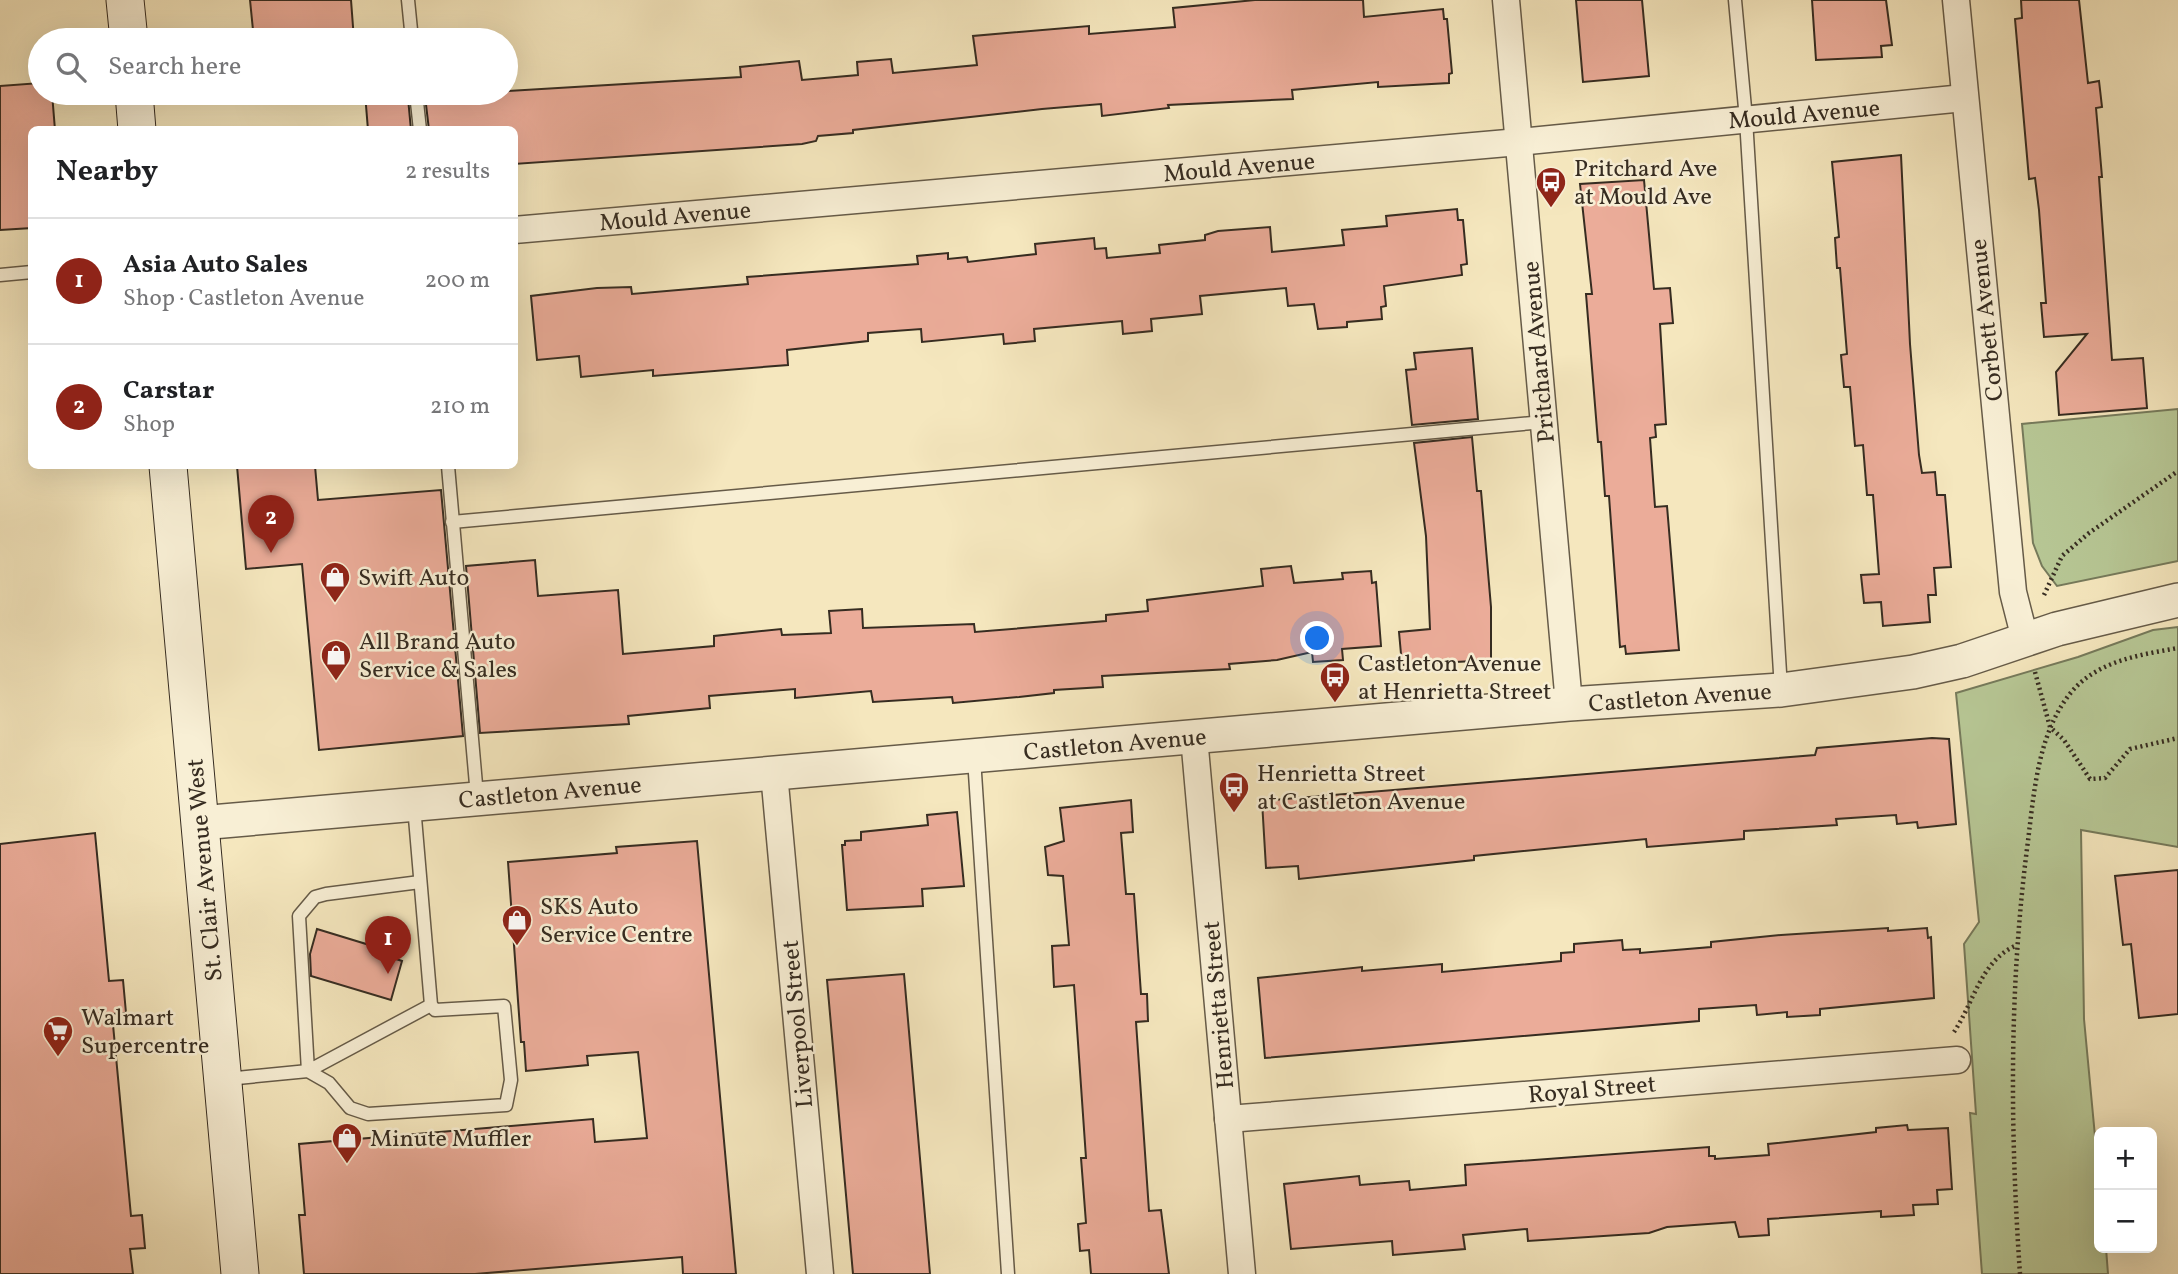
<!DOCTYPE html>
<meta charset="utf-8">
<style>
:root{--surface:#fff;--page:#f2f2f2;--text:#202124;--muted:#757577;--line:#e0e0e0;--accent:#8f2418}
body{margin:0;font-family:Vollkorn,serif;background:var(--page);color:var(--text)}
.controls{position:absolute;right:21px;bottom:21px;display:grid;overflow:hidden;border-radius:10px;box-shadow:0 7px 28px #0002}
.controls button{width:63px;height:63px;display:grid;place-items:center;padding:0;border:0;border-bottom:2px solid var(--line);background:var(--surface);color:var(--text);font:35px sans-serif}
.you{position:absolute;left:1318px;top:639px;width:24px;height:24px;margin:-18px;border:5px solid #fff;border-radius:50%;background:#1a73e8;box-shadow:0 0 0 10px #1a73e833}
.badge{display:grid;place-items:center;width:46px;height:46px;border-radius:50%;background:var(--accent);color:#fff;font-size:23px;font-weight:700}
.pin{position:absolute;translate:-50% -58px;filter:drop-shadow(0 2px 4px #0008)}
.pin::after{content:'';position:absolute;top:37px;width:24px;height:21px;background:inherit;clip-path:polygon(0 0,100% 0,50% 100%)}
.list{margin:0;padding:0;list-style:none}
h2{display:flex;justify-content:space-between;align-items:center;height:91px;margin:0;padding:0 28px;font-size:30px}
h2 small{font-size:23px;font-weight:400;color:var(--muted)}
.list li{display:grid;grid-template-columns:46px 1fr auto;gap:21px;align-items:center;box-sizing:border-box;height:126px;padding:0 28px;border-top:2px solid var(--line)}
.list b{display:block;font-size:26px;white-space:nowrap}
.list p{margin:0;font-size:23px;white-space:nowrap;color:var(--muted)}
.list em{font-size:23px;font-style:normal;color:var(--muted)}
.icon{flex:none;width:38px;height:38px;fill:none;stroke:currentColor;stroke-width:2;stroke-linecap:round;stroke-linejoin:round}
.map{position:relative;flex:none;width:2178px;height:1274px;overflow:hidden}
.search{position:absolute;background:var(--surface);box-shadow:0 7px 28px #0002;left:28px;top:28px;width:490px;height:77px;display:flex;align-items:center;gap:18px;box-sizing:border-box;padding:0 24px;border-radius:38px;color:var(--muted);font-size:26px}
.panel{position:absolute;background:var(--surface);box-shadow:0 7px 28px #0002;left:28px;top:126px;width:490px;height:343px;border-radius:10px}
.map>svg:first-child{display:block}
</style>
<div class="map">
<svg width="2178" height="1274" viewBox="0 0 2178 1274">
<rect width="100%" height="100%" fill="#f5e7be"/>
<filter id="stains"><feTurbulence type="fractalNoise" baseFrequency=".00286" numOctaves="4"/><feColorMatrix values="0 0 0 0 .2 0 0 0 0 .09 0 0 0 0 .02 0 0 0 .5 -.17"/></filter>
<radialGradient id="worn" r=".72"><stop offset=".6" stop-color="#630" stop-opacity="0"/><stop offset="1" stop-color="#630" stop-opacity=".3"/></radialGradient>
<g fill="#b7c795" stroke="#767a5b" stroke-width="2">
<path d="M 2178,409 L 2178,561 L 2057,586 L 2042,566 L 2033,543 L 2022,424 Z"/>
<path d="M 2178,627 L 2178,847 L 2081,830 L 2084,1019 L 2099,1179 L 2099,1248 L 2106,1248 L 2108,1274 L 1982,1274 L 1970,1113 L 1976,1114 L 1964,944 L 1979,922 L 1956,693 L 2078,657 L 2153,630 Z"/>
</g>
<g fill="#ebac99" stroke="#362c21" stroke-width="2">
<path d="M 250,0 L 351,0 L 354,40 L 254,40 Z"/>
<path d="M 1255,0 L 1363,0 L 1364,17 L 1443,9 L 1444,19 L 1447,19 L 1452,73 L 1449,74 L 1449,83 L 1378,87 L 1378,82 L 1292,90 L 1293,99 L 1168,105 L 1169,108 L 1102,116 L 1101,104 L 1042,109 L 853,130 L 853,133 L 818,136 L 816,141 L 802,144 L 514,164 L 514,130 L 429,130 L 425,96 L 741,77 L 740,67 L 799,61 L 802,80 L 858,75 L 857,62 L 891,59 L 893,73 L 977,65 L 973,36 L 1089,26 L 1089,34 L 1175,27 L 1173,8 Z"/>
<path d="M 1576,0 L 1642,0 L 1649,76 L 1583,82 Z"/>
<path d="M 1812,0 L 1886,0 L 1892,45 L 1881,46 L 1882,57 L 1816,60 Z"/>
<path d="M 2021,0 L 2079,0 L 2088,83 L 2099,81 L 2102,107 L 2096,108 L 2102,177 L 2099,177 L 2112,360 L 2143,358 L 2147,408 L 2059,415 L 2056,372 L 2087,334 L 2044,337 L 2041,303 L 2046,303 L 2039,210 L 2035,178 L 2029,179 L 2015,19 L 2022,18 Z"/>
<path d="M 40,83 L 40,93 L 52,93 L 55,130 L 32,130 L 32,228 L 0,230 L 0,86 Z"/>
<path d="M 365,93 L 401,93 L 401,99 L 408,98 L 411,130 L 368,130 Z"/>
<path d="M 1901,155 L 1910,344 L 1919,455 L 1922,473 L 1935,472 L 1937,495 L 1945,495 L 1951,567 L 1934,568 L 1936,595 L 1928,595 L 1930,622 L 1883,626 L 1881,602 L 1864,603 L 1861,575 L 1879,574 L 1873,495 L 1867,495 L 1863,445 L 1855,446 L 1850,387 L 1844,387 L 1841,355 L 1847,354 L 1840,268 L 1837,268 L 1835,238 L 1839,237 L 1832,162 Z"/>
<path d="M 1644,180 L 1654,289 L 1670,288 L 1673,323 L 1660,324 L 1666,424 L 1655,425 L 1656,437 L 1650,438 L 1655,507 L 1667,506 L 1679,650 L 1626,654 L 1625,646 L 1620,647 L 1609,496 L 1605,496 L 1601,442 L 1598,442 L 1586,294 L 1592,294 L 1580,184 Z"/>
<path d="M 1457,209 L 1458,220 L 1463,220 L 1467,264 L 1461,265 L 1462,275 L 1384,286 L 1386,306 L 1381,307 L 1382,319 L 1347,322 L 1347,327 L 1318,329 L 1314,304 L 1288,306 L 1286,288 L 1200,296 L 1202,314 L 1151,319 L 1152,331 L 1123,334 L 1122,321 L 1034,329 L 1035,341 L 1004,344 L 1003,334 L 922,342 L 921,329 L 868,333 L 868,341 L 787,350 L 788,365 L 653,376 L 653,370 L 581,377 L 579,356 L 537,360 L 531,296 L 597,288 L 631,287 L 632,294 L 748,284 L 747,277 L 918,264 L 917,256 L 948,253 L 948,259 L 967,257 L 968,262 L 1036,254 L 1035,244 L 1094,238 L 1095,249 L 1106,248 L 1107,258 L 1160,253 L 1159,245 L 1205,240 L 1205,235 L 1218,231 L 1270,227 L 1272,252 L 1344,245 L 1342,230 L 1387,226 L 1386,216 Z"/>
<path d="M 1472,348 L 1478,419 L 1412,425 L 1406,370 L 1416,369 L 1414,353 Z"/>
<path d="M 1472,437 L 1477,491 L 1481,491 L 1491,607 L 1491,660 L 1402,665 L 1399,632 L 1430,629 L 1426,536 L 1414,443 Z"/>
<path d="M 237,466 L 315,466 L 318,500 L 441,490 L 463,736 L 319,750 L 302,564 L 246,569 Z"/>
<path d="M 535,560 L 538,596 L 618,590 L 623,654 L 714,646 L 714,636 L 781,629 L 782,635 L 831,633 L 829,611 L 862,609 L 863,628 L 974,624 L 975,632 L 1106,621 L 1106,615 L 1148,611 L 1147,600 L 1263,586 L 1261,569 L 1291,566 L 1294,583 L 1343,579 L 1342,573 L 1371,571 L 1372,583 L 1376,582 L 1381,646 L 1342,649 L 1343,660 L 1313,662 L 1312,652 L 1277,660 L 1229,664 L 1230,669 L 1102,676 L 1103,687 L 1054,690 L 1054,693 L 1019,697 L 953,703 L 952,697 L 873,702 L 871,691 L 795,698 L 795,689 L 709,696 L 710,708 L 628,716 L 629,724 L 480,733 L 466,566 Z"/>
<path d="M 1932,738 L 1949,739 L 1956,824 L 1918,828 L 1917,822 L 1897,824 L 1896,815 L 1836,819 L 1837,825 L 1744,831 L 1744,839 L 1647,847 L 1646,839 L 1474,856 L 1474,860 L 1299,879 L 1298,866 L 1266,868 L 1262,801 L 1815,755 L 1817,748 Z"/>
<path d="M 1131,800 L 1133,832 L 1121,833 L 1126,894 L 1134,894 L 1141,994 L 1147,994 L 1148,1021 L 1136,1022 L 1149,1211 L 1161,1210 L 1169,1274 L 1091,1274 L 1089,1250 L 1080,1251 L 1078,1224 L 1086,1223 L 1081,1158 L 1086,1158 L 1074,985 L 1054,987 L 1052,946 L 1069,945 L 1063,876 L 1048,875 L 1045,847 L 1064,841 L 1060,808 Z"/>
<path d="M 957,812 L 964,886 L 922,889 L 923,906 L 847,910 L 842,845 L 845,845 L 845,841 L 861,840 L 861,832 L 928,825 L 927,815 Z"/>
<path d="M 95,833 L 109,981 L 123,980 L 126,1013 L 112,1014 L 131,1216 L 142,1215 L 145,1248 L 130,1249 L 133,1274 L 0,1274 L 0,844 Z"/>
<path d="M 697,841 L 736,1274 L 683,1274 L 682,1257 L 475,1274 L 304,1274 L 299,1215 L 305,1215 L 299,1144 L 593,1119 L 595,1142 L 647,1138 L 638,1052 L 587,1056 L 588,1065 L 526,1071 L 524,1042 L 521,1042 L 508,862 L 617,853 L 616,847 Z"/>
<path d="M 2178,870 L 2178,1014 L 2139,1018 L 2131,944 L 2123,945 L 2115,876 Z"/>
<path d="M 1888,928 L 1888,931 L 1927,928 L 1928,938 L 1931,937 L 1934,998 L 1820,1009 L 1820,1015 L 1787,1017 L 1787,1012 L 1757,1015 L 1756,1005 L 1699,1009 L 1699,1021 L 1265,1058 L 1258,978 L 1362,967 L 1362,971 L 1442,964 L 1442,972 L 1561,961 L 1561,953 L 1574,952 L 1574,944 L 1622,940 L 1623,950 L 1640,949 L 1640,953 L 1711,947 L 1711,942 L 1781,935 Z"/>
<path d="M 317,929 L 389,951 L 387,956 L 402,961 L 391,1000 L 311,976 L 310,954 Z"/>
<path d="M 904,974 L 930,1274 L 853,1274 L 827,980 Z"/>
<path d="M 1907,1125 L 1908,1130 L 1948,1128 L 1952,1189 L 1937,1190 L 1938,1204 L 1913,1205 L 1914,1215 L 1881,1217 L 1881,1211 L 1768,1219 L 1769,1235 L 1739,1237 L 1735,1222 L 1667,1227 L 1649,1233 L 1528,1241 L 1527,1229 L 1463,1235 L 1465,1249 L 1393,1255 L 1392,1241 L 1291,1249 L 1284,1184 L 1359,1176 L 1360,1185 L 1409,1181 L 1410,1190 L 1466,1185 L 1465,1165 L 1709,1147 L 1709,1156 L 1715,1156 L 1715,1159 L 1769,1155 L 1768,1144 L 1876,1132 L 1876,1128 Z"/>
</g>
<g fill="none" stroke-linecap="round" stroke-linejoin="round">
<g stroke="#665b48" stroke-width="15">
<g id="service">
<path d="M 408,0 L 412,40"/>
<path d="M 1735,0 L 1746,119 L 1781,689"/>
<path d="M 416,93 L 420,130"/>
<path d="M 0,275 L 32,272"/>
<path d="M 448,466 L 477,796"/>
<path d="M 452,522 L 1544,422"/>
<path d="M 974,758 L 1008,1274"/>
<path d="M 420,882 L 326,894 L 315,897 L 299,916 L 308,1071 L 431,1005"/>
<path d="M 227,1079 L 308,1071 L 329,1083 L 350,1108 L 368,1114 L 506,1105 L 511,1080 L 504,1006 L 435,1010 L 431,1005 L 414,806"/>
</g>
</g>
<g stroke="#665b48" stroke-width="29">
<g id="minor">
<path d="M 1506,0 L 1569,704"/>
<path d="M 1956,0 L 2013,592 L 2025,639"/>
<path d="M 514,230 L 1519,142 L 1964,98"/>
<path d="M 1194,737 L 1242,1274"/>
<path d="M 774,773 L 820,1274"/>
<path d="M 1228,1119 L 1957,1060"/>
</g>
</g>
<g stroke="#665b48" stroke-width="36">
<path id="tertiary" d="M 200,823 L 1569,704 L 1781,690 L 1913,672 L 1962,661 L 2057,629 L 2178,600"/>
</g>
<g stroke="#362c21" stroke-width="39">
<g id="secondary">
<path d="M 125,0 L 129,40"/>
<path d="M 134,93 L 137,130"/>
<path d="M 168,466 L 240,1274"/>
</g>
</g>
<g stroke="#362c21" stroke-width="4.5" stroke-dasharray="2 3.5" stroke-linecap="butt">
<path d="M 2044,595 L 2062,556 L 2089,533 L 2178,471"/>
<path d="M 2035,672 L 2050,727 L 2064,740 L 2090,779 L 2105,778 L 2130,749 L 2178,738"/>
<path d="M 1954,1032 C 1973,1004 1981,961 2015,946"/>
<path d="M 2020,1274 C 2010,1129 2009,985 2028,841 C 2034,792 2038,735 2069,695 C 2095,661 2139,655 2178,648"/>
</g>
<use href="#service" stroke="#f8efd5" stroke-width="12"/>
<use href="#minor" stroke="#f8efd5" stroke-width="26"/>
<use href="#tertiary" stroke="#f8efd5" stroke-width="33"/>
<use href="#secondary" stroke="#f8efd5" stroke-width="37"/>
</g>
<defs>
<g id="bus-pin" transform="scale(1.575)"><path d="M0 17L-7.5 6A9.5 9.5 0 1 1 7.5 6Z" fill="#8f2418" stroke="#f8efd5"/><path d="M-5-6H5V4H4V6H2V4H-2V6H-4V4H-5ZM-3.5-4V0h7V-4ZM-3.5 1.2v1.5H-2V1.2ZM2 1.2v1.5H3.5V1.2Z" fill="#fff"/></g>
<g id="shop-pin" transform="scale(1.575)"><path d="M0 17L-7.5 6A9.5 9.5 0 1 1 7.5 6Z" fill="#8f2418" stroke="#f8efd5"/><path d="M-5-2.5h2.3a2.7 3.5 0 0 1 5.4 0H5L5.5 6h-11ZM-1.5-2.5h3a1.5 2.3 0 0 0-3 0Z" fill="#fff"/></g>
<g id="supermarket-pin" transform="scale(1.575)"><path d="M0 17L-7.5 6A9.5 9.5 0 1 1 7.5 6Z" fill="#8f2418" stroke="#f8efd5"/><path d="M-6-5.5h2.5l.6 2H6L4.5 2H-2.5L-4.4-4H-6ZM-1.5 3.2a1.3 1.3 0 1 0 .1 0ZM3 3.2a1.3 1.3 0 1 0 .1 0Z" fill="#fff"/></g>
</defs>
<g fill-rule="evenodd">
<use href="#bus-pin" x="1551" y="182"/>
<use href="#shop-pin" x="335" y="577"/>
<use href="#shop-pin" x="336" y="655"/>
<use href="#bus-pin" x="1335" y="677"/>
<use href="#bus-pin" x="1234" y="787"/>
<use href="#shop-pin" x="517" y="920"/>
<use href="#supermarket-pin" x="58" y="1031"/>
<use href="#shop-pin" x="347" y="1138"/>
</g>
<g text-anchor="middle" stroke-width="5" stroke-linejoin="round" paint-order="stroke">
<g font-size="24" fill="#362c21" stroke="#f8efd5">
<text transform="translate(1804 114) rotate(-5)" y="8">Mould Avenue</text>
<text transform="translate(1239 167) rotate(-5)" y="8">Mould Avenue</text>
<text transform="translate(675 216) rotate(-5)" y="8">Mould Avenue</text>
<text transform="translate(1986 320) rotate(-96)" y="8">Corbett Avenue</text>
<text transform="translate(1538 352) rotate(-95)" y="8">Pritchard Avenue</text>
<text transform="translate(1680 697) rotate(-4)" y="8">Castleton Avenue</text>
<text transform="translate(1115 744) rotate(-5)" y="8">Castleton Avenue</text>
<text transform="translate(550 792) rotate(-5)" y="8">Castleton Avenue</text>
<text transform="translate(204 870) rotate(-95)" y="8">St. Clair Avenue West</text>
<text transform="translate(1218 1005) rotate(-95)" y="8">Henrietta Street</text>
<text transform="translate(797 1024) rotate(-95)" y="8">Liverpool Street</text>
<text transform="translate(1592 1089) rotate(-5)" y="8">Royal Street</text>
</g>
<g font-size="24" fill="#362c21" stroke="#f8efd5" text-anchor="start">
<text x="1574" y="176">Pritchard Ave<tspan x="1574" dy="28">at Mould Ave</tspan></text>
<text x="358" y="585">Swift Auto</text>
<text x="359" y="649">All Brand Auto<tspan x="359" dy="28">Service &amp; Sales</tspan></text>
<text x="1358" y="671">Castleton Avenue<tspan x="1358" dy="28">at Henrietta Street</tspan></text>
<text x="1257" y="781">Henrietta Street<tspan x="1257" dy="28">at Castleton Avenue</tspan></text>
<text x="540" y="914">SKS Auto<tspan x="540" dy="28">Service Centre</tspan></text>
<text x="81" y="1025">Walmart<tspan x="81" dy="28">Supercentre</tspan></text>
<text x="370" y="1146">Minute Muffler</text>
</g>
</g>
<rect width="100%" height="100%" filter="url(#stains)"/>
<rect width="100%" height="100%" fill="url(#worn)"/>
</svg>
<div class="controls">
<button>+</button>
<button>−</button>
</div>
<div class="you"></div>
<div class="pin badge" style="left:388px;top:974px">1</div>
<div class="pin badge" style="left:271px;top:553px">2</div>
<div class="search"><svg class="icon" aria-label="search" viewBox="0 0 24 24"><circle cx="10" cy="10" r="6"/><path d="M15 15l6 6"/></svg>Search here</div>
<section class="panel">
<h2>Nearby<small>2 results</small></h2>
<ul class="list">
<li><span class="badge">1</span><div><b>Asia Auto Sales</b><p>Shop · Castleton Avenue</p></div><em>200 m</em></li>
<li><span class="badge">2</span><div><b>Carstar</b><p>Shop</p></div><em>210 m</em></li>
</ul>
</section>
</div>
